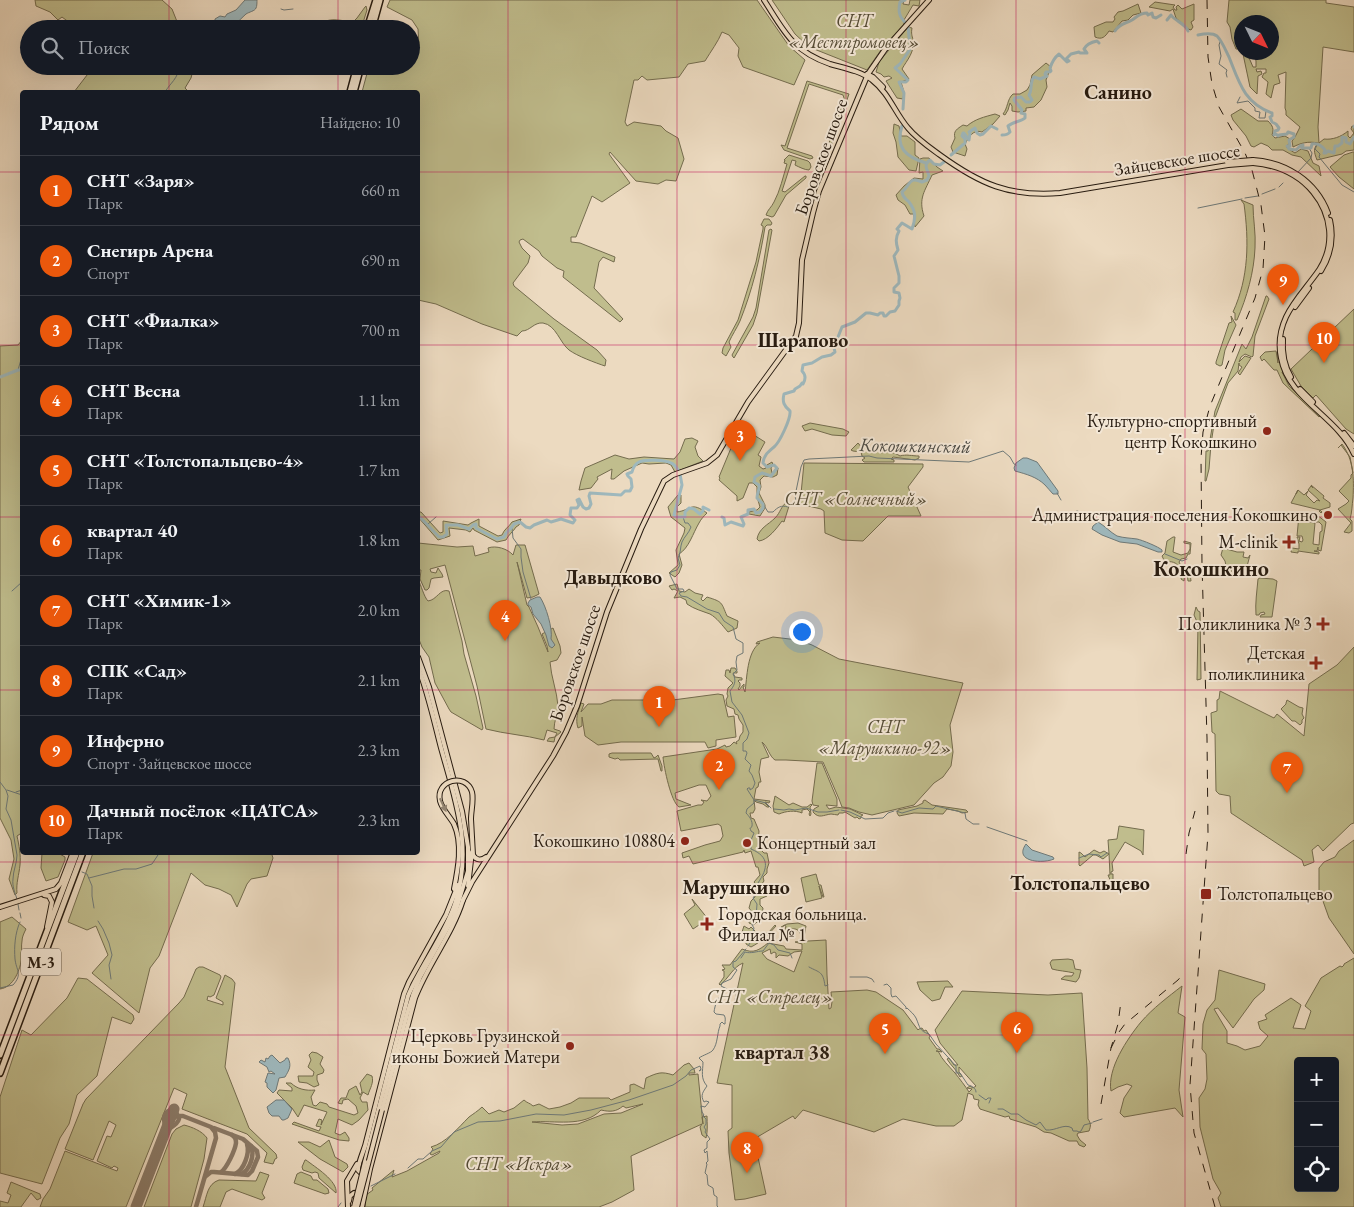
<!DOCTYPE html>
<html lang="ru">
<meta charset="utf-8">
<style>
:root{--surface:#171b24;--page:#20242c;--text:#f1f3f6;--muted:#9ea1a6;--line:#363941;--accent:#ea580c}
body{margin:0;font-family:"EB Garamond",serif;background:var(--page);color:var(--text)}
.controls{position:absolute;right:15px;bottom:15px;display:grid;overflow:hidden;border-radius:5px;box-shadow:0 5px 20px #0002}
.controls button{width:45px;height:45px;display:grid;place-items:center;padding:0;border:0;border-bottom:1px solid var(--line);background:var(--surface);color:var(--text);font:25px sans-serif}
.compass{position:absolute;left:1234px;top:15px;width:45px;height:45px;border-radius:50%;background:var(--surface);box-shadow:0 5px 20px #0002;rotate:133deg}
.you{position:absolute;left:801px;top:631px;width:18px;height:18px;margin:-12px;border:4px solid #fff;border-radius:50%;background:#1a73e8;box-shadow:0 0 0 8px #1a73e833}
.badge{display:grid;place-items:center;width:32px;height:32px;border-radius:50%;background:var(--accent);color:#fff;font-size:16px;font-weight:700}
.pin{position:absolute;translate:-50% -41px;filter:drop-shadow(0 1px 2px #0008)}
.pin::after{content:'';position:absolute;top:26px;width:18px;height:15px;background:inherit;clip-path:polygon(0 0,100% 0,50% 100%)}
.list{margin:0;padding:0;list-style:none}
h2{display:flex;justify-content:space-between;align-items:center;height:65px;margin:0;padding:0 20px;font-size:21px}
h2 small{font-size:16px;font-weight:400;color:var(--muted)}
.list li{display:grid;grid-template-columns:32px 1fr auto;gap:15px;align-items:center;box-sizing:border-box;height:70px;padding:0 20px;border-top:1px solid var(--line)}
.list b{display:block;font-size:19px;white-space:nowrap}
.list p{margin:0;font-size:16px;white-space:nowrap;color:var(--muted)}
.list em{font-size:16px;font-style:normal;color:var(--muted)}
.icon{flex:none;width:28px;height:28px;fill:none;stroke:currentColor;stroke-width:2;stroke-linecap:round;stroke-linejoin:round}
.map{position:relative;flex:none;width:1354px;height:1207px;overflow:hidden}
.search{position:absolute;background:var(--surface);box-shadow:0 5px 20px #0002;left:20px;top:20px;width:400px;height:55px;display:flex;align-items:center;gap:12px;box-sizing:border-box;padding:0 18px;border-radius:28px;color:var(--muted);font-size:19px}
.panel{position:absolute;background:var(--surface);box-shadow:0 5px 20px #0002;left:20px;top:90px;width:400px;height:765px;border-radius:5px}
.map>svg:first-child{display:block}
</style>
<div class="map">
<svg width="1354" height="1207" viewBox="0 0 1354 1207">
<rect width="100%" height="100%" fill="#ecdac0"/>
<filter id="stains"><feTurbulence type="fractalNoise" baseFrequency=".004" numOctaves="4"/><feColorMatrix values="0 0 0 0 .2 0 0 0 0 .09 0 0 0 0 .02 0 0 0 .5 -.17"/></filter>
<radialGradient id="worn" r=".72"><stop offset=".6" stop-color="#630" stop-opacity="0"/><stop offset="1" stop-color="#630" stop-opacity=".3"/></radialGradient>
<g fill="#c0bd8d" stroke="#746c4e" fill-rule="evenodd">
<path d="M 35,0 L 162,0 L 172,9 L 180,29 L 78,29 L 62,17 L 58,20 L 50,12 L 36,6 Z"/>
<path d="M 390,0 L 757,0 L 789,46 L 805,60 L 794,85 L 743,67 L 738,56 L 739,48 L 729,35 L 722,32 C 718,42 711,51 705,61 L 688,64 L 679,77 L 647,80 L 642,76 L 638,80 L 634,80 L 625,122 L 627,126 L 634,122 L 661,126 L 666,131 L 678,138 L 684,159 L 676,181 L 666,180 L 658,184 L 636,181 L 610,152 L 609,154 L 630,183 L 602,202 L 592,196 L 576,237 L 571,237 L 571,242 L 580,243 L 615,257 L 614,262 L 603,257 L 599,262 L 594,288 L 623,319 L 620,322 L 563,277 L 564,271 L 557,268 L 542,256 L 539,251 L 523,239 L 520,240 L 519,242 L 522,248 L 530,256 L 528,263 L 513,283 L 514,286 L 554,319 L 597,350 L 606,360 L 605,366 C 596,363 577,356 569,350 C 560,343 556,325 543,323 C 534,322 530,331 522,331 L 517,336 L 482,324 L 436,304 L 418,300 L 418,92 L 362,92 L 369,66 L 411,66 L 411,52 L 419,46 L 418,29 L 412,20 L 387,7 Z"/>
<path d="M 772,0 L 904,0 L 903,4 L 909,5 L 910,0 L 920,0 L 919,6 L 913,5 L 904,20 L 904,25 L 884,49 L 883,51 L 881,50 L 867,70 L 809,47 L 795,34 Z"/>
<path d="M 1229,0 L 1326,0 L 1326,3 L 1354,7 L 1354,52 L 1323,47 L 1318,127 L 1319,143 L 1324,139 C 1332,140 1341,137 1348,131 L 1348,136 L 1350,138 L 1354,133 L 1351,129 L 1352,126 L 1354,127 L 1354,150 L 1346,151 L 1342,154 L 1317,160 C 1314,152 1313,149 1318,143 C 1308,141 1301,143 1293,147 L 1292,141 L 1295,137 L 1300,127 L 1286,115 L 1286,111 L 1285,108 L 1286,72 L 1278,75 L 1280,83 L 1274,85 L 1271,98 L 1266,94 L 1268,82 L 1262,77 L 1264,73 L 1266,73 L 1266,69 L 1256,69 L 1257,72 L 1261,71 L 1262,74 L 1258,76 L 1257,94 L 1250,87 L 1243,54 L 1247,53 L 1253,67 L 1256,67 L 1256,61 L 1254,53 L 1272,52 L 1272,22 L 1242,22 L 1241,49 L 1236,49 L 1232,39 L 1230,27 L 1227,22 Z"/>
<path d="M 1155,2 L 1175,5 L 1173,7 L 1175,10 L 1177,10 L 1176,7 L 1178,5 L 1182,9 L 1194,4 L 1194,20 L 1191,22 L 1193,27 L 1191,30 L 1188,29 L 1176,18 L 1173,9 L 1170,11 L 1149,7 Z"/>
<path d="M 1138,4 L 1141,13 L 1133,15 L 1128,20 L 1122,21 L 1113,32 L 1109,31 C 1105,37 1102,40 1095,37 L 1094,27 L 1106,22 L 1113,22 L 1115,19 L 1114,17 L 1118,12 L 1123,11 Z"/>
<path d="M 366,6 L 367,10 L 361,29 L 348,27 L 337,29 L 322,25 L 322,23 C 331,17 342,21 353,22 L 357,18 L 365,7 Z"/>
<path d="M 908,27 L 912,28 C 911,34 912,35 913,40 C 915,52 907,60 902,69 L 909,79 L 901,82 L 904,92 L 903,99 L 897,98 L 886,81 L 892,78 L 889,76 L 884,77 L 881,74 L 876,72 L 879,62 Z"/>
<path d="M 1046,63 L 1051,67 L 1046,80 L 1047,87 L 1041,100 L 1034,107 L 1026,108 L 1026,111 L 1018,112 L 1012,111 L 1012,106 L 1010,103 L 1008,110 L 1005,115 L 1003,114 C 1008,108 1007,99 1013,94 L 1020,94 L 1027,90 L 1030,85 L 1032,75 Z"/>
<path d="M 94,66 L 194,66 L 191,78 L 185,88 L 189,92 L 74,92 Z"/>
<path d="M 807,81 L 849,94 L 826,160 L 819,158 L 819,156 L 822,156 L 823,154 L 825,155 L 844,98 L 843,95 L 809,84 L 787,148 L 812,156 L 813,158 L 810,159 L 784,150 L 781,145 L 785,146 Z"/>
<path d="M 1241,109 L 1258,121 L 1268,121 C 1273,126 1274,129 1272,135 L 1275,138 L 1285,136 L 1290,139 L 1287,148 L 1295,153 L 1301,149 L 1308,151 L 1313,163 L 1319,166 L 1321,176 L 1301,157 L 1292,155 L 1283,150 L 1272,150 L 1268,146 L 1261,143 L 1254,147 L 1251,146 L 1246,136 L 1233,120 L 1231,115 Z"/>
<path d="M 995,114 L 1000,116 L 993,124 L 982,132 C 973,129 969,137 965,144 L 967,149 L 965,156 L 953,152 L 951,147 L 955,138 C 953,131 957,129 963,125 L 967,126 C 975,119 984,117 995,114 Z"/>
<path d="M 894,124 L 899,126 L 901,136 L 907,136 L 915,142 L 915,155 L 919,158 L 916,171 L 909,170 L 898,157 L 896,142 L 893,133 Z"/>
<path d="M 1353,152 L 1354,152 L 1354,189 L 1339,177 L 1330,167 L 1344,155 Z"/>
<path d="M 789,155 L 808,161 L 810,163 L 811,167 L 809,170 C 805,170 799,167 795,165 L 796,161 L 792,160 L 782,191 L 785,192 L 805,176 L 806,176 L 806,178 L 786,195 L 774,216 L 772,217 L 766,215 C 768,209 771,208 774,202 C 780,191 783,177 787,164 L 784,163 L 785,160 L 784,160 Z"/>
<path d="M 923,158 L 929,158 L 937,167 L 943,171 L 932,175 C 925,191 918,198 924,216 L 915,227 L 914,221 L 914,214 L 910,214 L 905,205 L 898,200 L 896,195 L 904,186 L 914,178 L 923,179 L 923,172 L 919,173 L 920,159 Z"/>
<path d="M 1241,200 L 1253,205 C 1253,219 1256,233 1255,248 C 1254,272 1247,297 1237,320 L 1235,320 L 1235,313 L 1233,312 C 1249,277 1249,241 1244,204 Z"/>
<path d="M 764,219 L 769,219 L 772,223 L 771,225 L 767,225 L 765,227 C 760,259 752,291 740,321 C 737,328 732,335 729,342 L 731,347 L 726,356 L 722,353 L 723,348 L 738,320 L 756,262 L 763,229 L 763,226 L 761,225 Z"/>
<path d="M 771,229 L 772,230 L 757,313 L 753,325 L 734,358 L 733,357 L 732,355 L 753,317 L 756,308 L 769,230 Z"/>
<path d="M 1266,296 L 1267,296 L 1269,299 L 1255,336 L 1253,356 L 1252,357 L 1245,354 L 1241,357 L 1239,362 L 1245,356 L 1251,358 L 1240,375 L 1238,373 L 1242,367 L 1239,365 L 1239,363 L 1238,371 L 1228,383 L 1215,418 L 1211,444 L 1209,469 L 1206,481 L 1205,481 L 1206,451 L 1208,451 L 1215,411 L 1242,344 L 1246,349 L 1252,337 Z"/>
<path d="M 1354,309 L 1354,434 L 1346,429 L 1316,395 L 1313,398 L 1301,386 L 1291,369 Z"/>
<path d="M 1231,316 L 1236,325 L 1225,350 L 1222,365 L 1220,366 L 1216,364 L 1216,362 L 1229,323 L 1232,322 Z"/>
<path d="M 22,340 L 22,836 L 20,834 L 17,836 C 19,845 21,855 20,865 C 19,875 16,883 17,893 L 15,895 L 9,879 L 14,859 L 11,840 L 0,818 L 0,346 L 18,345 Z"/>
<path d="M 1276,351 L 1278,363 L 1277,352 L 1284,374 L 1297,391 L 1290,385 L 1282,372 L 1289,386 L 1320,416 L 1319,417 L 1283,383 L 1277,370 L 1274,370 L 1264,359 L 1262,361 L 1260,357 L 1265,352 Z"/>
<path d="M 810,423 L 843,429 L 849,432 L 846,436 L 832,435 L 812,429 L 805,431 L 802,426 Z"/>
<path d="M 741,427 L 765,442 L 758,455 L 761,457 L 759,466 L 763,469 L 766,468 L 767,465 L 772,462 L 773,465 L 771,468 L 772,473 L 776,471 L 778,468 L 777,475 L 773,477 L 764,476 L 760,480 L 761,487 L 759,493 L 765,505 L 765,508 L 760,516 L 749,514 L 749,512 L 757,510 L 760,507 L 757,497 L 757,487 L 753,483 L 749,483 L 743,498 L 737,501 L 737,496 L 719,480 L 720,478 L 719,477 L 736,436 Z"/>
<path d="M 692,438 L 698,441 L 695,447 L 698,456 L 703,461 L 675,472 L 671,465 L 666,463 L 649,464 L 642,463 L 624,471 L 614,479 L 611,479 L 612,469 L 597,477 L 598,479 L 591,488 L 579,490 L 581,481 L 585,468 L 615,455 L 629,459 L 644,457 L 674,459 L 680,452 L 685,439 Z"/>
<path d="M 858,443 L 863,449 L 867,447 L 872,450 L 879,451 L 881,453 C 887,451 894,452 900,456 C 906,454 912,456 919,456 L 919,458 L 915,460 L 893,457 L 891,459 L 894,460 L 894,462 L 864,462 L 862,460 L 865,458 L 862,456 L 861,452 L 853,451 L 851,450 Z"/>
<path d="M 1342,444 C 1354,460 1354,479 1353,498 C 1352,505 1352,513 1350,519 L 1352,521 L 1352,531 L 1349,533 L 1344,532 L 1351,523 L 1338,509 L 1346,504 L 1349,501 L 1339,491 L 1351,478 L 1351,475 L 1353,473 L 1350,457 L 1341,445 L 1338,448 Z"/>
<path d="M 804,463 L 923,464 L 923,467 L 908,487 L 921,516 L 888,516 L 863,541 L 842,540 L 825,533 L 824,511 L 821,509 L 800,504 Z"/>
<path d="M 1311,485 L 1324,496 L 1323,498 L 1330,503 L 1330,507 L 1320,510 L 1322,512 L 1321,513 L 1319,511 L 1320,510 L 1291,503 L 1298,490 L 1296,494 L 1298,490 L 1304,495 L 1308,491 L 1306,495 L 1314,503 L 1317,500 L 1320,501 L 1308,490 L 1311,486 L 1313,488 Z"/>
<path d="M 678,495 L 681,495 L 681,503 L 677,507 L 677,512 C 692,510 690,501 707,513 C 704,516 701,519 699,523 C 693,533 689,548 679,554 L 682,565 L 679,573 L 675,577 L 669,573 L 678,565 L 676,550 L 684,533 L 685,528 L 671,517 L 668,507 Z"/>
<path d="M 788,501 L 789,506 L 784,522 L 782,521 C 777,528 768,540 759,541 L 757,539 C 759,528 768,525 775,518 C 781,512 780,507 788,501 Z"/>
<path d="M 418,512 L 421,512 L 440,533 L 443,532 L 443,521 L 468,525 L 471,523 L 479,519 L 479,526 L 498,536 L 502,535 C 504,529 509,527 512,522 L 521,519 L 519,525 L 516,527 C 513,532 509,534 506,540 L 497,542 L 474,530 L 473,528 L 470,532 L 466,530 L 449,528 L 450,536 L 438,540 L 418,517 Z"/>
<path d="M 1299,515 L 1302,515 L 1302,521 L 1315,523 L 1313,544 L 1319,545 L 1320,532 L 1322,531 L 1322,525 L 1319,522 L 1316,522 L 1317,515 L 1326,522 L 1321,551 L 1318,550 L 1318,547 L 1317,551 L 1314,551 L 1319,552 L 1319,554 L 1298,551 L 1298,553 L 1291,552 L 1292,548 L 1299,549 L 1299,544 L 1297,537 L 1300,537 L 1299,541 L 1302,542 L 1303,540 L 1302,536 L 1297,536 Z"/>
<path d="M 1173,537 L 1175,537 L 1173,552 L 1181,555 L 1188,553 L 1190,549 L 1190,544 L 1184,543 L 1184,541 L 1191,543 L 1190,554 L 1188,554 L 1186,558 L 1181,559 L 1179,562 L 1182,568 L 1190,573 L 1191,581 L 1188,581 L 1187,573 L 1185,572 L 1184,581 L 1181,579 L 1182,574 L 1177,572 L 1180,568 C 1176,562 1172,561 1165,562 L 1162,556 L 1165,553 L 1167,541 Z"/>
<path d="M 418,543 L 457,547 L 473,546 L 475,556 L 489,552 L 488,548 C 496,545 508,549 513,555 L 516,545 L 525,545 L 539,594 L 533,597 L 527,598 L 517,562 L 527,605 L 529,607 L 538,627 L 548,652 L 547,646 L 542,634 L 553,628 L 560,646 L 561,653 L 557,660 L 550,662 C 551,677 557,691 558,706 C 558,714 554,721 554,729 L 560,731 L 561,732 L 555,737 L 554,742 L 547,741 L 549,738 L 555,737 L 557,733 L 547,730 L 544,740 C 525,735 505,734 486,729 L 477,686 L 445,565 L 430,569 L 431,572 L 436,573 L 438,568 L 442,574 L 443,577 L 434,578 L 431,579 L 429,588 L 427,590 L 425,590 L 420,579 L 421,570 L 418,570 Z"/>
<path d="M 1223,548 L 1237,552 L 1244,552 L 1243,557 L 1248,558 L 1250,555 L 1245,574 C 1243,568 1237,566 1232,566 L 1231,572 L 1227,570 L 1225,561 L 1221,555 Z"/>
<path d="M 1260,578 L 1273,579 L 1277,581 L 1272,617 L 1260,617 L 1261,615 L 1265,614 L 1264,612 L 1260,613 L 1259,615 L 1256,615 C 1255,603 1257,591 1258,579 Z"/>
<path d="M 418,579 C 421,585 424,597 428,601 C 437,600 440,588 449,591 L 462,641 L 464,654 L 476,696 L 483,728 L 482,730 L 451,712 L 449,709 L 435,683 L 429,657 L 422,647 L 418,637 Z"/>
<path d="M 677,584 L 679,591 L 685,592 L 689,589 L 695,593 L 703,595 L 701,599 L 703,601 L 707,597 C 723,602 721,602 727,616 L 738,621 L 737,628 L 728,632 C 722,625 717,618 710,614 C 702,611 694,609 687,604 L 686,600 L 680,597 L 674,598 L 678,591 L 674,589 L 672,590 L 669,586 Z"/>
<path d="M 1196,607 L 1198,611 L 1200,612 L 1201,679 L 1197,680 L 1198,624 L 1194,615 Z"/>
<path d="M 773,637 L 798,640 L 812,645 L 839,659 L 963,683 L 950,725 L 953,752 L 951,766 L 943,777 L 934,783 L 914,805 L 872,815 L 859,812 L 849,808 L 842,807 L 839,799 L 823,762 L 786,760 L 775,760 C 769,756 768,747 762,742 L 769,757 L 761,759 L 759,772 L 761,782 L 759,782 L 758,787 L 756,788 L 754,799 L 770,801 L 769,803 L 765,802 L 765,803 L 769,807 L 767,807 L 763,804 L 756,802 L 754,800 L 755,809 L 753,813 L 750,813 L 751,818 L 754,819 L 759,831 L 758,844 L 760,848 L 762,848 L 762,851 L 764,853 L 767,853 L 769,863 L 767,869 L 767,873 L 763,877 L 764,881 L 761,885 L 762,887 L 766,885 L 768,887 L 765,889 L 767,896 L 760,899 L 760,905 L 763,908 L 761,923 L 757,922 L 754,925 L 749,923 C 750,917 754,913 749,908 L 751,901 L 755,897 C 755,893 754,890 758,887 L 754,882 L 760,875 L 758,867 L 756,867 L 751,851 L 745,853 L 744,850 L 743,852 L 693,864 L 689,856 L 683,858 L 682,853 L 705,845 L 720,841 L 723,836 L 721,826 L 718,824 L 681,831 L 677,811 L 698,805 L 702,805 L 704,802 L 701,800 L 707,801 L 711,796 L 706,785 L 699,785 L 675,793 L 676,799 L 691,805 L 679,807 C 671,802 664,768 663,757 L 717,749 L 725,745 L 726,747 L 730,746 L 734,742 L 737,744 L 736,742 L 739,740 L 740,736 L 743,732 L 743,725 L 739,719 L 738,715 L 735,714 L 734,709 L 727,706 L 726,700 L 728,696 L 727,694 L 728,688 L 733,683 L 725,676 L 726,670 L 729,670 L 730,673 L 731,668 L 735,668 L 737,671 L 737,673 L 733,673 L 735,677 L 742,678 L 742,680 L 739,680 L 738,681 L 740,683 L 740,686 L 738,689 L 739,690 L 743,685 L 744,684 L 744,687 L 743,687 L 745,692 C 747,678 747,651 760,643 L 756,644 L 757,642 Z"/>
<path d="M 1354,647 L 1354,823 L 1351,824 L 1323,851 L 1318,845 L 1312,850 L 1314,862 L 1304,866 L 1302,860 L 1231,813 L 1230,796 L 1219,794 L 1216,791 L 1215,734 L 1212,732 L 1211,713 L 1217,711 L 1217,700 L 1219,699 L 1220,691 L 1274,718 L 1277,714 L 1304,736 L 1309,684 L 1337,665 Z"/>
<path d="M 718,694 L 723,695 L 728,717 L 734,716 L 736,737 L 716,740 L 716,746 L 708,748 L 705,742 L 621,742 L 598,745 L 585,736 L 582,717 L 582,726 L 578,728 C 575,719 578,712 581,703 L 584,704 L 581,712 L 588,704 L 601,704 L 612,700 L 655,700 L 658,702 Z"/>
<path d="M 1287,700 L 1299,707 L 1303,708 L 1302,714 L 1304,718 L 1302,720 L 1302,723 L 1300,725 L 1295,721 L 1292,721 L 1281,709 L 1286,704 L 1286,703 Z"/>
<path d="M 612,753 L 651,753 L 654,758 L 656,757 L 658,755 L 662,766 L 662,771 L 661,771 L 658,759 L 620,760 L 618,758 L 615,759 L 609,757 L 609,754 Z"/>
<path d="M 817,763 L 822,763 L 837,799 L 837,806 L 826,805 L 829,809 L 836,807 L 850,809 L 863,815 L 861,816 L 861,818 L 859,819 L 857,817 L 855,818 L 845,812 L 843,813 L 839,813 L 838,815 C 836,815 833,814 831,814 C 823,815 819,819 813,812 L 814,809 L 819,806 L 813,805 L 812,801 Z"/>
<path d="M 775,796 L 789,805 L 793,803 L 802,807 L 807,807 L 811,804 L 812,805 L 810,807 L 811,814 L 810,816 L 809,814 L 810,812 L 807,809 L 802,810 L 802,813 C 795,810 786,811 779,814 L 774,812 L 773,806 Z"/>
<path d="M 925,800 L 932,805 L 966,810 L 968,812 L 962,813 L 958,811 L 947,809 L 943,814 L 914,813 L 899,816 L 897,813 L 898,810 L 917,806 L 923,803 L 923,801 Z"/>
<path d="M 1119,826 L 1144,830 L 1143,855 L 1141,851 L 1125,842 L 1112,863 L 1113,871 L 1111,872 L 1111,874 L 1113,874 L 1113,887 L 1108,875 L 1110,875 L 1109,854 L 1103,859 L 1096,855 L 1093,855 L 1080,866 L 1079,865 L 1079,852 L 1081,853 L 1085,857 L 1094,850 L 1100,853 L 1104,851 L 1109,854 L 1108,840 L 1117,839 Z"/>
<path d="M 1354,840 L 1354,954 L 1329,918 L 1319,890 L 1319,868 L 1324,862 L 1335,857 L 1339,851 Z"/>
<path d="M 271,852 L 273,858 L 267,876 L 251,879 L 247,884 L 237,907 L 231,895 L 219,889 L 205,885 L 191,873 L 159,956 L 150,968 L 139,1013 L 92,973 L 108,955 L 96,926 L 87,930 L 68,922 L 93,853 Z"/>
<path d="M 42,853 L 58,853 L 65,857 L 65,860 L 58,877 L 46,881 L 41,868 Z"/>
<path d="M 816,874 L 819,885 L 821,885 L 824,897 L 823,897 L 819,886 L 822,898 L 806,902 L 801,878 Z"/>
<path d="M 692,899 L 708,919 L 693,929 L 684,914 L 695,905 Z"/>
<path d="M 12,917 L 26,929 C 24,933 22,937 22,941 C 21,946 22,952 22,957 C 20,970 14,987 0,989 L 0,922 Z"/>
<path d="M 798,923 L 806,926 L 804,937 L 804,943 L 808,941 L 826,940 L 827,975 L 829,1009 L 831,1008 L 832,1002 L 831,992 L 867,990 L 876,992 L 903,1010 L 918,1030 L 919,1029 L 922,1028 L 924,1031 L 926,1030 L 930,1036 L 929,1038 L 937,1049 L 939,1049 L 942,1052 L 936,1051 L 938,1051 C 942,1060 949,1066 955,1073 C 959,1078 966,1087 969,1092 L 972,1089 L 967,1088 L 970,1086 L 973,1088 L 976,1086 L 959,1067 L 959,1072 L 962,1076 L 960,1077 C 957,1070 951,1066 947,1059 L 949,1058 L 954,1065 L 958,1065 L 940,1043 L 935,1030 L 962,991 L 1048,995 L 1082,993 L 1087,1068 L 1088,1119 C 1091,1123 1091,1126 1089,1131 L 1078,1133 L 1077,1135 L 1080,1140 L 1086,1145 L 1084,1147 L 1079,1145 L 1077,1141 L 1069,1141 L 1051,1133 L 1044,1132 L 1036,1127 L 1010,1119 L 1009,1116 L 1005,1117 L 980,1109 L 978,1105 L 979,1100 L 974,1099 L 973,1095 L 968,1093 L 962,1120 L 954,1126 L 936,1126 L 903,1119 L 874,1132 L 803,1110 L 795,1119 L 793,1116 L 754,1139 L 766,1194 L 745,1199 L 735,1200 L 729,1153 L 728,1131 L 732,1128 L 732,1085 L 717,1083 L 743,963 C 733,967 729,978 720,985 L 719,984 L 724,977 L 724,971 L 722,970 L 725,969 L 722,965 L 730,965 L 742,949 C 754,954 759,950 768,943 L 784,946 L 786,949 L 802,950 L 802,944 L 795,942 L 801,941 C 803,930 793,924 786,934 L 784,933 L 786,926 L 784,925 L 782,928 L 781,927 L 787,924 ZM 770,949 L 771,954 L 774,952 L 776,953 L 776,958 L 779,955 L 788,956 L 794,952 L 802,951 L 794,972 L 767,959 L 762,953 Z"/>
<path d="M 775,925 L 776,926 C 769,934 761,942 751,947 L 746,944 L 746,938 L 744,932 L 742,932 L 744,926 L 749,929 L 751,927 L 759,935 L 769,932 Z"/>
<path d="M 1354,958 L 1354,1207 L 1221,1207 L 1218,1198 L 1221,1193 L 1213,1179 L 1200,1127 L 1199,1098 L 1205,1089 L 1207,1079 L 1206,1054 L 1202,1049 L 1203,1024 L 1207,1010 L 1215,1000 L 1219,970 L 1265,984 L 1264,990 L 1254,999 L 1233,1028 L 1218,1008 L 1214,1009 L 1227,1031 L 1227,1043 L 1237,1046 L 1245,1050 L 1260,1046 L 1268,1036 L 1260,1029 L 1258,1022 L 1267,1019 L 1265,1015 L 1291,998 L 1301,1005 L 1293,1028 L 1305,1029 L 1311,1011 L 1305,1006 L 1321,978 L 1340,966 L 1342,967 L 1344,965 L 1344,964 ZM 1298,1061 L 1335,1061 L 1335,1188 L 1298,1188 Z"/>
<path d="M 1068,959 L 1073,960 L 1075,969 L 1081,970 L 1079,978 L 1076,982 L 1061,979 L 1065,976 L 1072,976 L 1074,973 C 1066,971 1059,971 1052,969 L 1050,963 L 1052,960 Z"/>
<path d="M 199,967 L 203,967 L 220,975 L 221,977 L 214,995 L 210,997 L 208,996 L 207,1000 L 223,1005 L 223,1002 L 216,998 L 225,975 L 232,979 L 235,983 L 225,1067 L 249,1128 L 276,1154 L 277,1158 L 275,1159 L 273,1164 L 264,1162 L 267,1153 L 247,1134 L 182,1109 L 187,1094 L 174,1088 L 126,1207 L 40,1207 L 43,1199 L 50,1189 L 65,1151 L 117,1171 L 118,1168 L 114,1166 L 112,1168 L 97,1161 L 107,1136 L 111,1137 L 116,1125 L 109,1121 L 93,1160 L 65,1149 L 83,1104 L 86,1099 L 179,1003 L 184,997 L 196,969 Z"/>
<path d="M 78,978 L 87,979 L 133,1015 L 134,1019 L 131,1024 L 112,1017 L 97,1076 L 77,1095 L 69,1124 L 60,1138 L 42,1184 L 0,1173 L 0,1097 L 22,1030 L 31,1035 L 67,998 Z"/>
<path d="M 948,981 L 953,987 L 945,987 L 940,999 L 932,1001 L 920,990 L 917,982 Z"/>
<path d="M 1182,986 L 1178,1013 L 1185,1017 L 1179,1090 L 1183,1117 L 1175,1108 L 1124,1117 L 1120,1113 L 1124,1098 L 1132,1086 L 1127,1084 L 1118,1087 L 1111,1091 C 1107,1069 1127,1039 1141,1022 C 1153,1008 1168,997 1182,986 Z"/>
<path d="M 312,1052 L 317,1053 L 323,1057 L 320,1064 L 324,1070 L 323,1073 L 317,1075 L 317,1080 L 319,1085 L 314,1087 L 307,1083 L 299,1082 L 298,1076 L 313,1076 L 314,1072 L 308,1067 L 311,1060 L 309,1055 Z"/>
<path d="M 689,1063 L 694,1069 L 695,1073 L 689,1073 L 689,1075 L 698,1074 L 703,1124 L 702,1117 L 707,1116 C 707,1123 708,1131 706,1138 L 702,1135 L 700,1127 L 702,1124 L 631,1156 L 634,1190 L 612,1202 L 599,1207 L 365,1207 L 366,1195 L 373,1190 L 372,1188 L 394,1170 L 392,1177 L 407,1171 L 439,1153 L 440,1151 L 432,1155 L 430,1154 L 433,1149 L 431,1147 C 446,1143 458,1128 469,1117 C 473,1114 478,1111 482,1107 L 489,1114 L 499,1110 L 504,1112 L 514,1108 L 524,1100 C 527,1103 530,1103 533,1106 L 539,1104 L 549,1109 L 560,1107 L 571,1103 L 579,1098 L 609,1098 L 611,1100 L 630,1092 L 630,1085 L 634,1084 L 644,1089 L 646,1078 C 657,1073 661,1071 673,1075 L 684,1065 ZM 643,1104 L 621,1113 L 604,1114 L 578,1124 L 562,1125 L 532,1122 C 554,1120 584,1128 601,1110 C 610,1112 616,1112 623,1106 L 626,1108 Z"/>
<path d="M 367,1074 L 372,1076 C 374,1083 370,1088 368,1095 L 363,1092 L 360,1098 L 362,1102 L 367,1102 L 368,1110 L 359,1120 L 352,1125 L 338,1119 L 335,1133 L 340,1135 L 345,1132 L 349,1138 L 349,1141 L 339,1140 L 292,1124 L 294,1122 L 319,1131 L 321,1127 L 316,1126 L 319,1119 L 322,1120 L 321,1125 L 327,1112 L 304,1105 L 298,1117 L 292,1108 L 277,1093 L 279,1090 L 292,1091 L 292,1088 L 286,1083 L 291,1083 C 297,1089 306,1091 315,1090 L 311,1097 L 313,1105 L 316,1106 L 320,1102 L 327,1104 L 329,1107 L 354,1115 L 358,1113 L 356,1106 L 348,1099 L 343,1100 L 342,1104 L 338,1103 L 341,1098 L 346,1098 L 349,1090 L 356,1086 L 360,1095 L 362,1092 L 360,1083 Z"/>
<path d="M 184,1125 C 192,1127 202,1131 207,1138 L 204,1159 L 191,1207 L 144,1207 L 172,1134 L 176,1129 Z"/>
<path d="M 329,1140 L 335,1157 L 347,1164 L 348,1167 L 343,1172 L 320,1159 L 298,1142 L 309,1142 L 320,1147 Z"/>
<path d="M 305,1160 L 306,1160 C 315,1167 338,1181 336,1193 L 319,1178 L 318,1173 L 315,1172 L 312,1173 L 303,1170 L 302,1167 Z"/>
<path d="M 260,1172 L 269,1175 L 262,1193 L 265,1198 L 262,1200 L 232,1189 L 226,1192 L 220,1207 L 203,1207 C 207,1196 207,1184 219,1180 L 256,1181 Z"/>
<path d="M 301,1172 L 311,1176 L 313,1180 L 317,1180 L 328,1189 L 329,1193 L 325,1194 L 294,1183 L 297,1174 Z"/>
<path d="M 11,1182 L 40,1194 L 41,1198 L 37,1200 L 31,1193 L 21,1207 L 0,1207 L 0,1201 L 8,1203 L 11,1195 L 7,1193 Z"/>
</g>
<g fill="#9eb8bd" stroke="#6e7978">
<path d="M 245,0 L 257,0 C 257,1 257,7 256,8 C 255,11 249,12 246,14 C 235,24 228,35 215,24 L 215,19 L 220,16 L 225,17 L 227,14 L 236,10 Z"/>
<path d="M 1023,458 L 1027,458 L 1037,462 L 1058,491 L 1058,494 L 1053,494 C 1050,491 1048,488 1045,485 C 1037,477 1026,474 1015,471 L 1014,468 L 1016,463 Z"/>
<path d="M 1098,522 C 1105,526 1110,532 1117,536 C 1124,538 1130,538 1137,539 C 1142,540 1159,547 1162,550 L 1162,552 L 1158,552 L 1137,544 L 1120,542 L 1102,535 L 1092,529 L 1093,526 Z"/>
<path d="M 537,597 L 540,597 C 546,606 553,629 551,639 L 555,645 L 552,648 L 549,646 L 546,635 L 541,624 L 533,614 L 531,607 L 528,605 L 528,603 L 530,600 Z"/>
<path d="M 1026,844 L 1032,850 L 1053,857 L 1054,859 C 1043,864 1013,862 1026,844 Z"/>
<path d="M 272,1055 L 280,1063 L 285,1060 L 286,1058 L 288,1058 C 292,1066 289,1070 285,1077 L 279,1078 L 276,1090 L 273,1093 L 267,1087 L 267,1083 L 265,1082 L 268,1073 L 275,1074 L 271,1071 L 269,1072 L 267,1067 L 259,1062 L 261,1060 L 265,1062 L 266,1058 L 268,1059 L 270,1056 Z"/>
<path d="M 276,1100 L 284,1100 L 292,1109 L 288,1118 L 284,1120 L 282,1120 L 279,1116 L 272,1116 L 269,1113 L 267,1107 Z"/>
</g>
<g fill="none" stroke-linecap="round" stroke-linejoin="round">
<g stroke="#6e7978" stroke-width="1">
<path d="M 281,9 L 284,10 L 293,9"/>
<path d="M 1220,42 L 1219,45 L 1221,56 L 1219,64 L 1227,70 L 1226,73 L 1227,77"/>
<path d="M 165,92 C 171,82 177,80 180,66"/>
<path d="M 1240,97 L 1237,103 L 1248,101 L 1255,108 L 1255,111 L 1260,112 L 1259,118 L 1265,118 L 1266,111"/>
<path d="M 1317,145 L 1315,149 L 1320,154 L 1319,157 L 1342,185 L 1354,192"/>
<path d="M 1298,172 L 1311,158 L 1312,153 L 1309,148"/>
<path d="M 1279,187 L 1283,183"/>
<path d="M 1262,194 L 1275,189"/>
<path d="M 1245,198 L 1258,196"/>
<path d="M 1198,208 L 1242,199"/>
<path d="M 18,370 L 22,356"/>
<path d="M 1057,493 L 1061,500"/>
<path d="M 763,504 L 768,512 L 773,512 C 778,507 781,505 788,507 L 796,500 L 795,496 L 801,467 L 804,460 L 809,459 L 869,456 L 877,458 L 969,462 L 1003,451 L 1010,457 L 1014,464 L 1016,465"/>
<path d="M 1077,511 L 1087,514 L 1097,522"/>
<path d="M 683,517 L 685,523 L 688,523 L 691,527 C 689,533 684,537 682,542 C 680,547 681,553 678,558 L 680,565 L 677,570 L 671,572 L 670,575 L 677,589 L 683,589 L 684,591 L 679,593 L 681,596 L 687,597 L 707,609 L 719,613 L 724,621 L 733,627 L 736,639 L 743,643 L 743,653 L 737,656 L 736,662 L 737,670 L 733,674 C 737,681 734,686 730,691 L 732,702 L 742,715 L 749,733 L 747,739 L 743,743 L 743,751 L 746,751 L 747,753 L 745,759 L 751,765 L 749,771 L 752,775 L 755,783 L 753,788 L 750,790 L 750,788 L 748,788 L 747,789 L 754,800 L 754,803 L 747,809 L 746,813 C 749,816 753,821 752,826 C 750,831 749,825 751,831 L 754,833 L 751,840"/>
<path d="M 428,524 L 436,517"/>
<path d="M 512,528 L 513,538 L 521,549 L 521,557 L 523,572 L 531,599"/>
<path d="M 1165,554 L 1182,561 L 1187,559"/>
<path d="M 12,591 L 22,582"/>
<path d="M 0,782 L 6,790 L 8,796 L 6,809 L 11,820 L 17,855 C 17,863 13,871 13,879 C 12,886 15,893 17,899"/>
<path d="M 7,790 L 22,795"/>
<path d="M 16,792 L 22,790"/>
<path d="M 754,800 L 766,803 L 771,808"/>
<path d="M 774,809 L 784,810 L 789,809 L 795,810 L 806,808 L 818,812 L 827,812 L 839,810"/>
<path d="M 841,810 L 850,812 L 865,819 L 883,818 L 888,813 L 894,811"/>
<path d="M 896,811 L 902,813 L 919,808 L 933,809 L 936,806 L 965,813 L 966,819 L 973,824 L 979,824"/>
<path d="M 987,827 L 1027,841"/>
<path d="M 69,852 L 69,855"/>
<path d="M 1079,858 L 1089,854 L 1099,855 L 1101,857 L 1107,853"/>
<path d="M 82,872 L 87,874 L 92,886 L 92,896 L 94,908"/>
<path d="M 89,878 L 124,869 L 136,869 L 152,864 L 160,852"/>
<path d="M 18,904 L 19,910"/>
<path d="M 20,913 L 21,918"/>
<path d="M 98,921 L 103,929 L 109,943 L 112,955 L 109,965 L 111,979"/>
<path d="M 748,946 L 754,937 L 753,932 L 754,928 L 752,925 L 756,918 L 757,904 L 753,898 L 760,888 L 758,883 C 768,868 770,857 751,849 L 751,842"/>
<path d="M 741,958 L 745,952 C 751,954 757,951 763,951 L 769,943 L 774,945 L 778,950 L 790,953 L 792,958"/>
<path d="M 809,967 C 820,973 823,971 825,986 L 828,985"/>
<path d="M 850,977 L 867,977 L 872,979 L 874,982"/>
<path d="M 884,985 L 887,984 L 891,988 L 891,994 L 892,997 L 896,996 L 906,1007 L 906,1009 L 907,1008 C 910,1011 914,1014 916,1018 C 920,1027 919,1031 929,1034 L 936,1044 L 956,1066 L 956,1073 L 960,1073 L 968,1085 C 972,1086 976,1088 976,1092"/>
<path d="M 0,988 L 13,985 C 23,974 16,970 15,959 C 14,947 15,933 20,922"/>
<path d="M 979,1095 L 986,1100 L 988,1098 L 991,1098 L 989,1103"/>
<path d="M 998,1109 L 1003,1109 L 1011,1114 L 1018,1114 L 1026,1120 L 1036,1125 L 1040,1122 L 1046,1130 C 1056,1131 1064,1123 1072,1128 L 1073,1131 L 1077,1131 L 1079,1132 L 1081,1131 L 1084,1125 L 1092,1123"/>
<path d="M 1093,1122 L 1102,1119"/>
<path d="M 408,1168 L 418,1159 L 423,1159 L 432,1151 L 441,1147 L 454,1132 L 478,1122 L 500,1121 L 536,1114 L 564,1115 L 591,1110 L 629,1100 L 673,1085 L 686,1076 L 691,1070 L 700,1066 L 701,1069 L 699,1071 L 701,1070"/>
<path d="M 371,1186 L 395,1174"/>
<path d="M 338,1207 L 341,1203"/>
<path d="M 718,1207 L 717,1206 L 717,1197 L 714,1195 L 713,1188 L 708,1185 L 707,1175 L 705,1173 L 707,1164 L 706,1163 L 708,1161 L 707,1151 L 705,1153 L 704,1150 L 707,1148 L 707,1142 L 710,1139 L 705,1132 L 706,1130 L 704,1127 L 706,1124 L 706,1119 L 703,1116 L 704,1115 L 702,1112 L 701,1106 L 705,1107 L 709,1102 L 706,1101 L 704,1102 C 700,1095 703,1092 707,1086 C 700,1078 703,1071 703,1062 L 699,1058 C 703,1055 711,1053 713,1050 C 718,1043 717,1033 720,1026 L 720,1024 L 722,1022 L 724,1024 L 725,1024 C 725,1020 726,1018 724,1015 L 716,1014 L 714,1012 C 715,1005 717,999 722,994 L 721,989 L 723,991 L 725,991 L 727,989 L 721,986 L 722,983 L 731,979 L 737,970 L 733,967 L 733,962 L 736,961 L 746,949"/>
</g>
<g stroke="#9eb8bd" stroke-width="3">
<path d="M 905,0 L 900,2 C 898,11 899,17 906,23"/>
<path d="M 1167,20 L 1171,15 C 1176,22 1185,23 1188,31"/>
<path d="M 1115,31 C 1120,23 1125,24 1132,20 C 1138,16 1140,13 1147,13 L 1148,15 L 1152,13 L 1153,17 L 1156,18 L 1161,15"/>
<path d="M 1198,35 C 1203,34 1213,33 1217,36 C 1222,41 1226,51 1229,57 C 1239,82 1244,103 1272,113 L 1272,116 L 1270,117 L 1272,122 L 1276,124 L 1279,128 L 1278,130 L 1275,131 L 1274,135 L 1276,134 L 1278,136 L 1279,135 L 1287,134 L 1288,132 L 1294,134 L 1294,137 L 1289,140 L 1290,146 L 1287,146 L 1289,149 L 1296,150 L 1300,146 L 1303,145 L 1302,148 L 1311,148 L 1312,144 C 1317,143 1322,146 1325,150 L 1324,153 L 1326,153 L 1328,151 L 1334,153 L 1335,146 L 1338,146 L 1342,143 L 1342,137 L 1346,138 L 1346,142 L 1350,144 L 1354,137"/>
<path d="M 903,109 L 904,93 L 899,82 L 906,82 L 908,80 L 895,68 L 900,64 L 911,48 L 909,37 L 908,26"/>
<path d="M 902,126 C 895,148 906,157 926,163"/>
<path d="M 1354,126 L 1354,127"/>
<path d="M 1002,135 C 1005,135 1008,135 1010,132 L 1008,126 C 1014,121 1021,122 1025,118 L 1025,114 L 1021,113 L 1022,110 L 1014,100 L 1015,98 L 1021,97 L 1026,102 L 1030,102 L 1032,100 L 1029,95 C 1033,89 1029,83 1034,77 L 1040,79 L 1047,76 L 1045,74 L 1046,72 L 1050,72 L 1051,71 L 1050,68 C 1052,62 1054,58 1059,54 L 1067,62 L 1069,61 L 1066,59 L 1071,54 L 1079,52 L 1080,53 L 1087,53 L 1084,49 C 1086,45 1092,42 1097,41 L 1099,43"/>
<path d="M 951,155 L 965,143 L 965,139 L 962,136 L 963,133 L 964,133 L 969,140 L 970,133 L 969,132 L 975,128 L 977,133 L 980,135 L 983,134 L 991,126 L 997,129"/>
<path d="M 0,377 L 18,370 L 22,370"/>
<path d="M 680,474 L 682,485 L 674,515 L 676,517 L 685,517 L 685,512 L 689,508 L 694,509 L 700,514 L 703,511 L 703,507 L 709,510"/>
<path d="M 418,515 L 439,537 L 443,537 L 447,534 L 446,525 L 458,525 L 469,529 L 473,525 L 476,524 L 476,528 L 497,539 L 504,537 C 506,531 511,530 514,524 L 520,522 L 526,527 L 530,528 L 534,525 L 547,520 L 551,522 L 561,519 L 573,523 L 575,520 L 570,515 L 571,508 L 577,508 L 579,505 L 577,500 L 579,499 L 583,507 L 586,509 L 589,508 L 591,504 L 589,496 L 590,493 L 621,495 L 625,491 L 630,491 L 632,487 L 631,479 L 628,476 L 627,474 L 632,472 C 633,468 635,464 639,462 C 645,459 665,460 671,463 C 674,464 677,468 679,471"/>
<path d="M 722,517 L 724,518 L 725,525 L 731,522 L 743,526 L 744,524 L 741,517 L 748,514 L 748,510 L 754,509 L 756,513 L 760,512 L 763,508 L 763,504 L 757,498 C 757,493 760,489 759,485 L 754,482 L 755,477 L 762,473 L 771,476 L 777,468 L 774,465 L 767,467 L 763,463 C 764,455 768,452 774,447 C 780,442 791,418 790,411 C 784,406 782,402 784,394 L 794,391 L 795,389 L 800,386 L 802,383 L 803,384 C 806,379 806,375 802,371 L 803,365 L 812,363 L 822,357 L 831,355 L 835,352 L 834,348 L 836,345 L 836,342 L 842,327 L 855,322 L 866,313 L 870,313 L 878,315 L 880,313 L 883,313 L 884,316 L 886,316 L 890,312 L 895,311 L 899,305 L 899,301 L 900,298 L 899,293 L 894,292 L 894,288 L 899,283 L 899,276 L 894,256 L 898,250 C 896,243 895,238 899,231 L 897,229 L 902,223 L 912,229 C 916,218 916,211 909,202 C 905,198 903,198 902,192 C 911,185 908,176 922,182 L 927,180 L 929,176 C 927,168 923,165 930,160 L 934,164 L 940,165 L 944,162"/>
</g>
<g stroke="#8a7a68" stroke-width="4.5">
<path d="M 170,1110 L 176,1112 L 179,1119 C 177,1126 170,1127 165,1132 C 166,1123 160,1115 170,1110 Z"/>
<path d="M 169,1122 L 176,1116 L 183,1116 L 211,1127 L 215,1132 L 216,1138 L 196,1207"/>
<path d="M 221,1172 C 227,1168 235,1150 236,1143 C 236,1138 235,1138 232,1135"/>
<path d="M 235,1174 C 244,1170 250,1153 247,1144"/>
<path d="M 242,1174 C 250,1169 255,1155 251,1146"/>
<path d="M 206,1176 L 211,1172 L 214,1172 L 248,1175 L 252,1171 L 258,1157 L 257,1151 L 243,1139 L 214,1128"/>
</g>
<path stroke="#8a7a68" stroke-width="11" d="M 136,1207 L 174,1109"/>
<g stroke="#271b10" stroke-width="6">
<g id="major">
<path d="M 764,0 C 784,31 792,51 830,64 C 844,68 861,71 872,80 C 889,93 895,113 908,128 C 917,139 929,147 940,155 C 980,184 1009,197 1060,193 L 1228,165"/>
<path d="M 867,74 L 873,77 L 883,87"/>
<path d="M 1253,160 C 1286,162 1316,181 1328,213"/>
<path d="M 1253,163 C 1276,165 1298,174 1313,192 C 1332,215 1335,245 1319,270 C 1308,286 1294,300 1286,317 C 1280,330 1278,344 1281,358 C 1288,399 1338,417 1354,454"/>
<path d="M 1321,271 C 1331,255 1334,238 1330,220"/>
<path d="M 1295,307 L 1309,288"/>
<path d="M 1283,339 C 1282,353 1284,365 1291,377"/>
<path d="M 1300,389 L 1313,402"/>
<path d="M 1344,433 L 1354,446"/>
<path d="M 471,819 L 473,855 C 476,860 481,861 486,857"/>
<path d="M 468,886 L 472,852"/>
<path d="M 454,889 C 458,869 463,844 454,824"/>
<path d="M 44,895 L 49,896 L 52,902 L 47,927"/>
<path d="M 463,900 L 472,882 L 553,756 L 566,732 L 577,706 L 607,612 L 641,529 L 664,481 L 673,475 L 707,463 L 717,455 L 748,402 L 796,336 L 799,323 L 802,260 L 813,213 L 819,191 L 868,74 L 886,48 L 929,0"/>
<path d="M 0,907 L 56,889 L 61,883 L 73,852"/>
<path d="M 382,1110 L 407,1014 L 413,995 L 420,977 L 454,916 L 468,871 L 468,847 L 462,811 L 429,687 L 418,657"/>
<path d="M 365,1162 L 408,996 C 421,965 444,937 455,904 C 473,848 456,802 441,748 C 434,721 428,693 418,667"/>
<path d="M 361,1173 L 358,1170 C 358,1164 363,1152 365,1146 L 404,994 L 409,982 L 446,915 L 458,885"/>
<path d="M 349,1201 L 350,1196 L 354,1193"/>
<path d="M 348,1207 L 347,1181 L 357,1164"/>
<path d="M 362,1207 L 370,1169 L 415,998 C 428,964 452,935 463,900"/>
</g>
</g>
<g stroke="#271b10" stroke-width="8">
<g id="highway">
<path d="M 367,29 L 376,0"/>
<path d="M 372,29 L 380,0"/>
<path d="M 350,92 L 357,66"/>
<path d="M 354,92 L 361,66"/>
<path d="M 0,1055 L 77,852"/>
<path d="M 0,1073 L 83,852"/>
</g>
</g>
<use href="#major" stroke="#ecdac0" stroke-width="4"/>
<use href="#highway" stroke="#ecdac0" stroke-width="5"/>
<g stroke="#271b10" stroke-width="1" stroke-dasharray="9 9" stroke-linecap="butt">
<path d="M 1207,0 L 1208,57 L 1212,84 L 1219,107 L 1245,153 L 1252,170 L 1261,205 L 1265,236 L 1263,269 L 1255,298 L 1210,406 L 1203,432 L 1201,458 L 1202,565 L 1207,738 L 1208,834 L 1190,1085 L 1194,1133 L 1215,1207"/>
<path d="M 1186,854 L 1189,833 L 1195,811"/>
<path d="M 1111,1048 L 1119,1032 L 1125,1024 L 1178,980 L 1184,973"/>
<path d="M 1101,1104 L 1111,1048 L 1118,1024 L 1121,1001"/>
</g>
<g stroke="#271b10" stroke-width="6" stroke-linecap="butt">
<g id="major-bridge">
<path d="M 1227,162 L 1253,160"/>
<path d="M 1228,165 L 1253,163"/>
<path d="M 454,824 C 450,817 442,809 440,801 C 435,780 466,772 472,792 C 474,800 471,811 471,819"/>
<path d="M 354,1207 L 365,1162"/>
<path d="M 357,1207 L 382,1110"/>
</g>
</g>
<use href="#major-bridge" stroke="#ecdac0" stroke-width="4"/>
</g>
<defs><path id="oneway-solid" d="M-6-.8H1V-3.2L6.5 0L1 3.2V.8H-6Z" transform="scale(1.25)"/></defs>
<use fill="#938471" href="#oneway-solid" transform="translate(443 805) rotate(65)"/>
<path fill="none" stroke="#c2185b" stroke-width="1" stroke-opacity="0.55" d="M 169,0 L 169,29M 338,0 L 338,29M 508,0 L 508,1207M 677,0 L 677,1207M 846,0 L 846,1207M 1016,0 L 1016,1207M 1185,0 L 1185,1207M 169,66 L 169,92M 338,66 L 338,92M 0,172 L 22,172M 418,172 L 1354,172M 0,345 L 22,345M 418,345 L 1354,345M 0,517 L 22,517M 418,517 L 1354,517M 0,690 L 22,690M 418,690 L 1354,690M 169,852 L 169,1207M 338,852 L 338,1207M 0,862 L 1354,862M 0,1035 L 1354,1035"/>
<g fill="#8f2418" stroke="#f3e7d6" stroke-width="2">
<circle cx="1267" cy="431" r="5"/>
<circle cx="1328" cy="515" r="5"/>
<path d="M1286.5 534.5h5v5h5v5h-5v5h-5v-5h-5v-5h5z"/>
<path d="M1320.5 616.5h5v5h5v5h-5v5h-5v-5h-5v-5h5z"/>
<path d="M1313.5 655.5h5v5h5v5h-5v5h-5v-5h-5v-5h5z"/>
<circle cx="685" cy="841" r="5"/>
<circle cx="747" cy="843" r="5"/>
<rect x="1200" y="888" width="12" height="12" rx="2.5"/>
<path d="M704.5 916.5h5v5h5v5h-5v5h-5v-5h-5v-5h5z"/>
<circle cx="570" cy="1046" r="5"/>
</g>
<g text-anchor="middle" stroke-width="4" stroke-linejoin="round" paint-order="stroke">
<rect fill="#f3e7d6" stroke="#64584b" stroke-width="1" x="21" y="948.5" width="40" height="27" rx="4"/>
<g font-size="16" font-weight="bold" fill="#271b10">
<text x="41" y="968">М-3</text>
</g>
<g font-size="18" font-style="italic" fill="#554c36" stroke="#f3e7d6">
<text x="854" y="27">СНТ<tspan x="854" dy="21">«Местпромовец»</tspan></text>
<text x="856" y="505">СНТ «Солнечный»</text>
<text x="885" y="733">СНТ<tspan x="885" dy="21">«Марушкино-92»</tspan></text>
<text x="770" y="1003">СНТ «Стрелец»</text>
<text x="519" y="1170">СНТ «Искра»</text>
</g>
<g font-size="18" fill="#271b10" stroke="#f3e7d6">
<text transform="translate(821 157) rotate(-70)" y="6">Боровское шоссе</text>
<text transform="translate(1177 160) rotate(-9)" y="6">Зайцевское шоссе</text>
<text transform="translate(575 663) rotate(-71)" y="6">Боровское шоссе</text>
</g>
<g font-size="18" fill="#271b10" stroke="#f3e7d6" text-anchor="end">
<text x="1257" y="427">Культурно-спортивный<tspan x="1257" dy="21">центр Кокошкино</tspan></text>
<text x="1318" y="521">Администрация поселения Кокошкино</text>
<text x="1278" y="548">M-clinik</text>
<text x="1312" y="630">Поликлиника № 3</text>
<text x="1305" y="659">Детская<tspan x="1305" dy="21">поликлиника</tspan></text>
<text x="675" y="847">Кокошкино 108804</text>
<text x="757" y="849" text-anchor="start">Концертный зал</text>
<text x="1217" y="900" text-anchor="start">Толстопальцево</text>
<text x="718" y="920" text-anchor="start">Городская больница.<tspan x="718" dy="21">Филиал № 1</tspan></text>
<text x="560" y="1042">Церковь Грузинской<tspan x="560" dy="21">иконы Божией Матери</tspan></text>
</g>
<g font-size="19" font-style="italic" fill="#4b4a44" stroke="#f3e7d6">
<text transform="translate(915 445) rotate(1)" y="7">Кокошкинский</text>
</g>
<g font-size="20" font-weight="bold" fill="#271b10" stroke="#f3e7d6">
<text x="1118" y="99">Санино</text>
<text x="803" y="347">Шарапово</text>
<text x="613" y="584">Давыдково</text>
<text x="1080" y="890">Толстопальцево</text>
<text x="736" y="894">Марушкино</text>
<text x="782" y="1059">квартал 38</text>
</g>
<g font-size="22" font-weight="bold" fill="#271b10" stroke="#f3e7d6">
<text x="1211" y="576">Кокошкино</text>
</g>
</g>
<rect width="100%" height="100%" filter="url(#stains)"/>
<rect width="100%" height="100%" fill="url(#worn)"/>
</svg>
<div class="controls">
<button>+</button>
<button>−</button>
<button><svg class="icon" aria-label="locate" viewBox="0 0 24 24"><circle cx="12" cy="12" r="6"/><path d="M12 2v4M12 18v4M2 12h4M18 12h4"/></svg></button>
</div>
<svg class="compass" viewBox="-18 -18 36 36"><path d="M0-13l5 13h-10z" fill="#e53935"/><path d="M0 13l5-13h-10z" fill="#9ea1a6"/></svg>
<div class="you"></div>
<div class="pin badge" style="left:659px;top:727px">1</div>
<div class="pin badge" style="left:719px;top:790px">2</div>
<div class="pin badge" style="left:740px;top:461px">3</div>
<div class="pin badge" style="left:505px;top:641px">4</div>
<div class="pin badge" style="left:885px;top:1054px">5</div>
<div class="pin badge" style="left:1017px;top:1053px">6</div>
<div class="pin badge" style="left:1287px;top:793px">7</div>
<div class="pin badge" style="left:747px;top:1173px">8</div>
<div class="pin badge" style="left:1283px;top:305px">9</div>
<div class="pin badge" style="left:1324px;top:363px">10</div>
<div class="search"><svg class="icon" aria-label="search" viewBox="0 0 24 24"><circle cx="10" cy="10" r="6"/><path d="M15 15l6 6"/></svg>Поиск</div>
<section class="panel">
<h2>Рядом<small>Найдено: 10</small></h2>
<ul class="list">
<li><span class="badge">1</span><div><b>СНТ «Заря»</b><p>Парк</p></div><em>660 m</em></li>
<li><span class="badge">2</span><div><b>Снегирь Арена</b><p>Спорт</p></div><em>690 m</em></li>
<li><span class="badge">3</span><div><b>СНТ «Фиалка»</b><p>Парк</p></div><em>700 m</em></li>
<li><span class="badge">4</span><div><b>СНТ Весна</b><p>Парк</p></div><em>1.1 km</em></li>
<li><span class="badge">5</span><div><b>СНТ «Толстопальцево-4»</b><p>Парк</p></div><em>1.7 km</em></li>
<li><span class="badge">6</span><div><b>квартал 40</b><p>Парк</p></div><em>1.8 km</em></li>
<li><span class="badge">7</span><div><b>СНТ «Химик-1»</b><p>Парк</p></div><em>2.0 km</em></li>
<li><span class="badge">8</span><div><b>СПК «Сад»</b><p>Парк</p></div><em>2.1 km</em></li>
<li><span class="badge">9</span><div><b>Инферно</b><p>Спорт · Зайцевское шоссе</p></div><em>2.3 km</em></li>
<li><span class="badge">10</span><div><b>Дачный посёлок «ЦАТСА»</b><p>Парк</p></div><em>2.3 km</em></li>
</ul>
</section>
</div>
